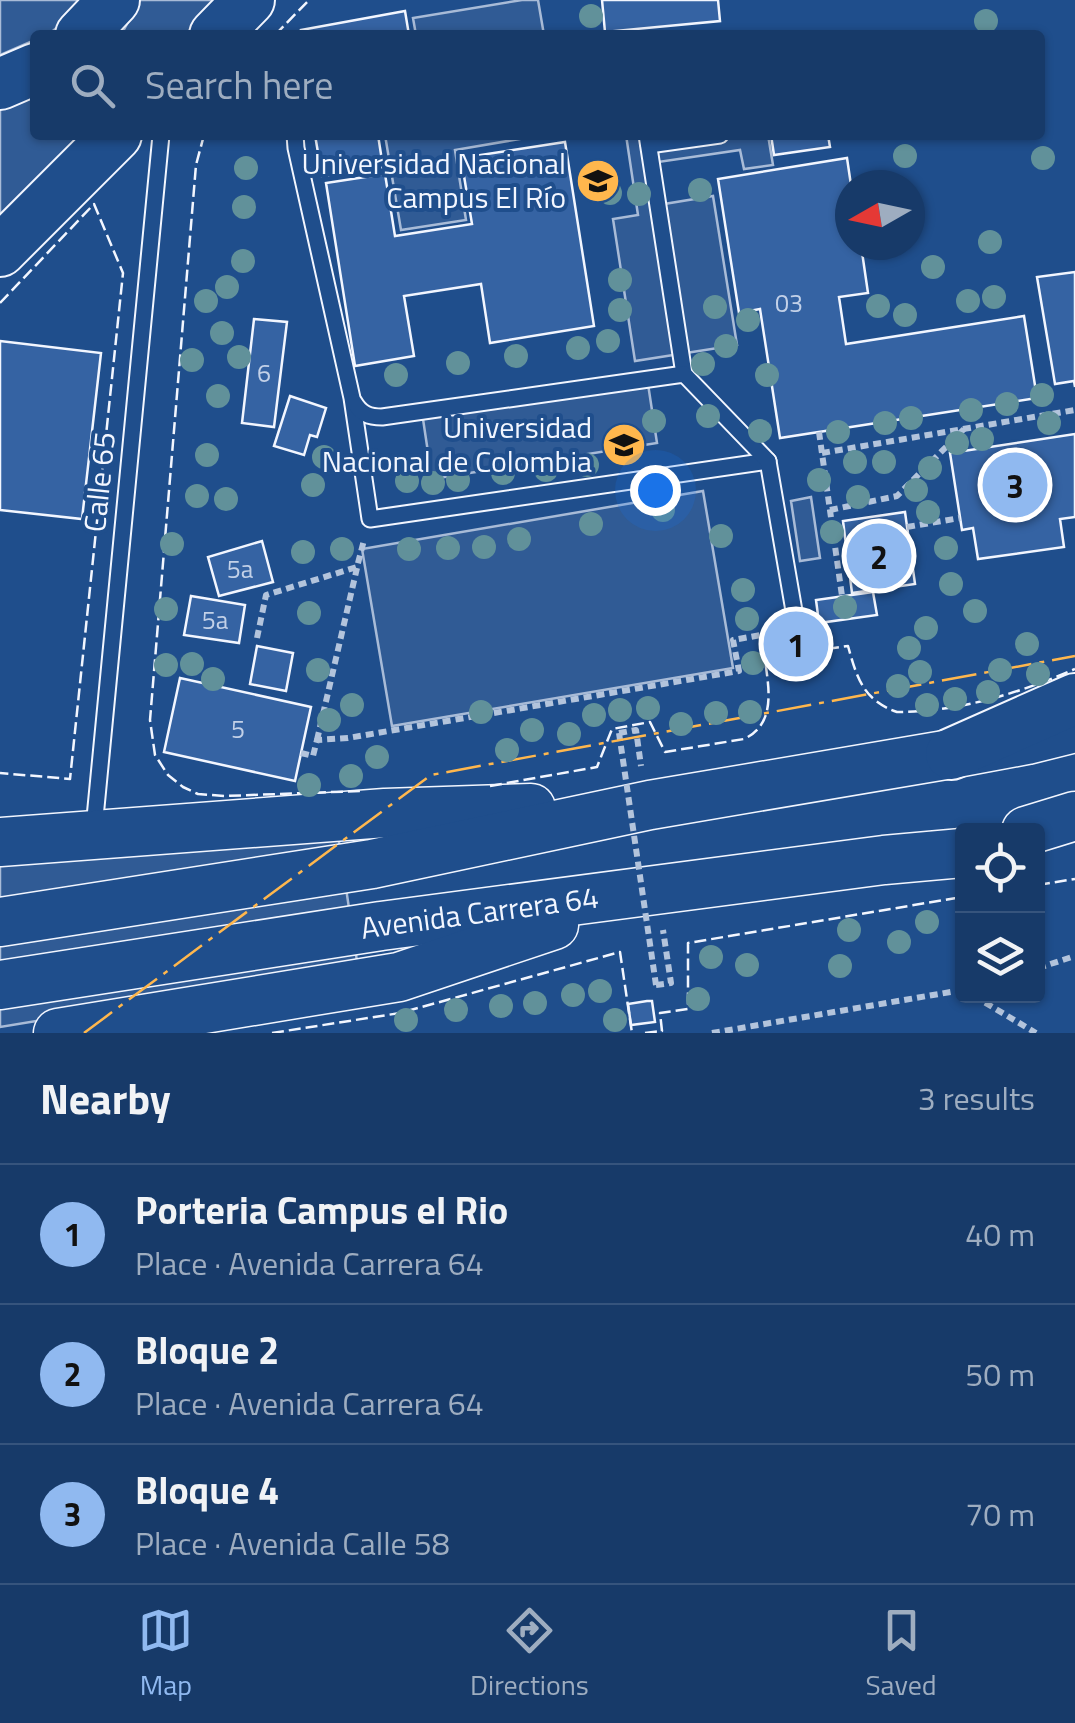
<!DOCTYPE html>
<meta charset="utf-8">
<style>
:root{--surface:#173a69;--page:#20416f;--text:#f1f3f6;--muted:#9eadc0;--line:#36547d;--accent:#90b9f0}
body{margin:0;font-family:"Titillium Web",sans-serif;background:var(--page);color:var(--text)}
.controls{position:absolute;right:30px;bottom:30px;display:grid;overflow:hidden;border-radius:10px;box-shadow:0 2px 8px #0004}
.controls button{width:90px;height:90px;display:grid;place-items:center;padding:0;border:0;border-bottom:2px solid var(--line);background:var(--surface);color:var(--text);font:50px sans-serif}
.compass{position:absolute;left:835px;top:170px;width:90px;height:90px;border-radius:50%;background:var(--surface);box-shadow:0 2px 8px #0004;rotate:261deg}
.you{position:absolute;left:655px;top:490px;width:35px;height:35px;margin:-25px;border:8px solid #fff;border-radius:50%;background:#1a73e8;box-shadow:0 0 0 15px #1a73e833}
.badge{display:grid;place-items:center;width:65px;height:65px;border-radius:50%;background:var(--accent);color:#111;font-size:32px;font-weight:700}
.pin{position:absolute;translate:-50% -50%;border:5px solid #fff;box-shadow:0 2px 10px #0006}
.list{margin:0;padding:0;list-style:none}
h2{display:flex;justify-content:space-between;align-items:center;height:130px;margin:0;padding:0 40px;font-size:42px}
h2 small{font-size:32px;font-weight:400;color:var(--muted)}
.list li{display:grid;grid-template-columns:65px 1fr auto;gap:30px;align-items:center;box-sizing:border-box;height:140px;padding:0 40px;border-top:2px solid var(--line)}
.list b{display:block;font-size:38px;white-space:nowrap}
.list p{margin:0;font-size:32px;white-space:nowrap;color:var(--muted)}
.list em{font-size:32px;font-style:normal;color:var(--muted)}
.icon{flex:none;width:55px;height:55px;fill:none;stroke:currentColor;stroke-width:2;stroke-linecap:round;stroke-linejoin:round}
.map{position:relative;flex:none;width:1075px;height:1033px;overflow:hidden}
.search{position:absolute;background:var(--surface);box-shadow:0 2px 8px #0004;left:30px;right:30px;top:30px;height:110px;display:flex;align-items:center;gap:25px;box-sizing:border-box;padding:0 35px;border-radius:10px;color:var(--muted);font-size:38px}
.sheet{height:550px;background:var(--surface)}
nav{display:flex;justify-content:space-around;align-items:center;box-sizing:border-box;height:140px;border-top:2px solid var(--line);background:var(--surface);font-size:28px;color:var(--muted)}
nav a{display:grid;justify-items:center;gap:5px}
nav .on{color:var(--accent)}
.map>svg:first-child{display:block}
</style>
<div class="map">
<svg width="1075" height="1033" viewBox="0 0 1075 1033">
<rect width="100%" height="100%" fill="#1f4e8c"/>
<g fill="#305b95" stroke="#a8bbd7" stroke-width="2.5">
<path d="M 0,0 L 90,0 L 48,35 L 35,35 L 35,40 L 0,55 Z"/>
<path d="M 140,0 L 228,0 L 197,35 L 121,35 Z"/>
<path d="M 522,0 L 538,0 L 544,35 L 416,35 L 413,18 Z"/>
<path d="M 35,93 L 35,135 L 95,135 L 0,228 L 0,108 Z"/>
<path d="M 385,135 L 543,135 L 455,150 L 466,220 L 401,230 Z"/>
<path d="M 626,135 L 768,135 L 773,165 L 744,169 L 740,150 L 658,162 L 664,204 L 713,196 L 737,345 L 635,361 L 613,219 L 638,215 Z"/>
<path d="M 648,384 L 657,443 L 432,479 L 423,419 Z"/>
<path d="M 703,491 L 733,668 L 392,726 L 362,549 Z"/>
<path d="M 811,497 L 820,558 L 800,561 L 791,501 Z"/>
<path d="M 338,835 L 358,968 L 0,1027 L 0,859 Z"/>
</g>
<g fill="#3563a3" stroke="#f2f6ff" stroke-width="2.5">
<path d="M 602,0 L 718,0 L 720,21 L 605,32 Z"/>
<path d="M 405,11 L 409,35 L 302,35 L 301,30 Z"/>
<path d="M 315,135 L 378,135 L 383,167 L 322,176 Z"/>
<path d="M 771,135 L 828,135 L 830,147 L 774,155 Z"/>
<path d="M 565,142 L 594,326 L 490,343 L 481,284 L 404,296 L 414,356 L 355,366 L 326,183 L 385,174 L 395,236 L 472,224 L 461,158 Z"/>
<path d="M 847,158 L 851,185 L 850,245 L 861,245 L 868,293 L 839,297 L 846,344 L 1024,316 L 1037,398 L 780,438 L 760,309 L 739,313 L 718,179 Z"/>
<path d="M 1075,272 L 1075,387 L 1074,381 L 1055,384 L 1037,277 Z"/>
<path d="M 254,319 L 287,322 L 274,427 L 242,423 Z"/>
<path d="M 0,341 L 101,353 L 82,519 L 0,510 Z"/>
<path d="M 290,396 L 326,408 L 317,437 L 310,435 L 304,455 L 274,446 Z"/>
<path d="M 1075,434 L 1075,517 L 1060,519 L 1064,547 L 978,559 L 973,528 L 962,530 L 950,453 Z"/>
<path d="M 905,512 L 915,584 L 852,593 L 843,521 Z"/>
<path d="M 262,541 L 273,582 L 219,596 L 208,557 Z"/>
<path d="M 873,592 L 877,615 L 819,623 L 816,600 Z"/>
<path d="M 191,596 L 245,605 L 239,643 L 184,635 Z"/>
<path d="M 827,629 L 831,648 L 765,660 L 761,640 Z"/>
<path d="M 257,646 L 293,653 L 286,691 L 250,684 Z"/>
<path d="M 180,678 L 311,707 L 295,781 L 164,752 Z"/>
<path d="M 647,1001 L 652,1001 L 655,1022 L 631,1025 L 628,1004 Z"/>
</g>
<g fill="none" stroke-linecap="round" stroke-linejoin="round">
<g stroke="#f2f6ff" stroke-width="19">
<g id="service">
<path d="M 295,135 L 296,148 L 352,398 L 370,519 L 768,461"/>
<path d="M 647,135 L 684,374"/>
<path d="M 649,145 L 720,135"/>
<path d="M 354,402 C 361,414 369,417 382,417 L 684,374 L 768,461 L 798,634"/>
<path d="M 94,828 L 161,135"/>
</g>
</g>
<g stroke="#f2f6ff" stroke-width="51">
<g id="primary">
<path d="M 1026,831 L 1075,816"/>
<path d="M 0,842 L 385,813 L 531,808"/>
<path d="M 0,922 L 372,864 L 650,805 L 951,754 L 1027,740 L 1075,728"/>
<path id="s1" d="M 0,985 L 381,926 L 884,860 L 962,853"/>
<path d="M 58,1033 L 399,977 L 554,925"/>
</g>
</g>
<g stroke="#f2f6ff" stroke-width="54">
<g id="trunk">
<path d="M 81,35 L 114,0"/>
<path d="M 215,35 L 249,0"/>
<path d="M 0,84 L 35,69"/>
<path d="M 0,251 L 116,135"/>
<path d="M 951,754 L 1075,699"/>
</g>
</g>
<g stroke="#b3c4dc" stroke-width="6" stroke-dasharray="8 5" stroke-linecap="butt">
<path d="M 819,432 L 842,596"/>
<path d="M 822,453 L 1075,410"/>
<path d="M 830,510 L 897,496 L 964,429"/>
<path d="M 907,527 L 960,518"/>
<path d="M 257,638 L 266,595 L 357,567 L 364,540"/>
<path d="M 619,733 L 636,730 L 641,766"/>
<path d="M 317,740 L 357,568"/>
<path d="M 301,753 L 313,756 L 317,740 L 348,738 L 739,671 L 733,640 L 772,633 L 773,637"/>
<path d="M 1038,968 L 1075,956"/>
<path d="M 656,985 L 671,983 L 663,930"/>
<path d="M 974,996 L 1036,1033"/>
<path d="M 651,1032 L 651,1033"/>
<path d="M 712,1033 L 962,990"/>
</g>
<use href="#service" stroke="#1f4e8c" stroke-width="15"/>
<use href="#primary" stroke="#1f4e8c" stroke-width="48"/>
<use href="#trunk" stroke="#1f4e8c" stroke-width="50"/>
<path stroke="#b3c4dc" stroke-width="6" stroke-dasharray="8 5" stroke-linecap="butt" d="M 619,733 L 656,985"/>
<g stroke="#f2f6ff" stroke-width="2.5" stroke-dasharray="12 5" stroke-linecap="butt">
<path d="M 275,35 L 309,0"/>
<path d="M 204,135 L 196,165 L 150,720 L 155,755 L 168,775 L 183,787 L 198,794 L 225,796 L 360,791"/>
<path d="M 0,303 L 94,204 L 123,273 L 70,779 L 0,773"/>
<path d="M 827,649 L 848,646 C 857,678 863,700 897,712 C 958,712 1020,693 1075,669"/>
<path d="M 490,786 L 597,767 L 612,729 L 650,722 L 665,752 L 744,739 C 776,724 769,689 765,660 L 767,659"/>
<path d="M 1038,885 L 1075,879"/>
<path d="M 272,1033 L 400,1013 L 620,952 L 632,1033"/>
<path d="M 645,1033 L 662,1031 L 660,1013 L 688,1009 L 688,943 L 962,897"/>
</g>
<path stroke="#ffb74d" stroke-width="2.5" stroke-dasharray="35 8 5 8" stroke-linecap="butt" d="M 84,1033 L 431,775 L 1075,656"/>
</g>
<g fill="#61919a">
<circle cx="591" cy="16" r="12"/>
<circle cx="986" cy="21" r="12"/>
<circle cx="905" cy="156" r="12"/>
<circle cx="1043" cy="158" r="12"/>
<circle cx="246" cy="168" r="12"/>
<circle cx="594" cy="172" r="12"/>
<circle cx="700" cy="190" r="12"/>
<circle cx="610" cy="193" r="12"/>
<circle cx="639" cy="194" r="12"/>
<circle cx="244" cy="207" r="12"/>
<circle cx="990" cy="242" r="12"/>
<circle cx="243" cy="261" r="12"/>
<circle cx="933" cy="267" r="12"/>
<circle cx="620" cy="280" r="12"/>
<circle cx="227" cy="287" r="12"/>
<circle cx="994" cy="297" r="12"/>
<circle cx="206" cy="301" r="12"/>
<circle cx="968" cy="301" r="12"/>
<circle cx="878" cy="306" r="12"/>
<circle cx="715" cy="307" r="12"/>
<circle cx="620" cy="310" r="12"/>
<circle cx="905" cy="315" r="12"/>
<circle cx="748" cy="320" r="12"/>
<circle cx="222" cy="333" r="12"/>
<circle cx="608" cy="341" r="12"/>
<circle cx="726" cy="346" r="12"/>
<circle cx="578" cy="348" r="12"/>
<circle cx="516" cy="356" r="12"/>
<circle cx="239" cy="357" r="12"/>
<circle cx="192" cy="360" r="12"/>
<circle cx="458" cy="363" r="12"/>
<circle cx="703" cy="364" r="12"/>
<circle cx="396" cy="375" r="12"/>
<circle cx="767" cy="375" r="12"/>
<circle cx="1042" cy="395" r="12"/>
<circle cx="218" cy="396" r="12"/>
<circle cx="1007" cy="404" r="12"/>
<circle cx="971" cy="410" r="12"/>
<circle cx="708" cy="416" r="12"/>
<circle cx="911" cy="418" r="12"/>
<circle cx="654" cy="421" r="12"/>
<circle cx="885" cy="423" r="12"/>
<circle cx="1049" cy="423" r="12"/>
<circle cx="760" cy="431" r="12"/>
<circle cx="838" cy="432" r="12"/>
<circle cx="982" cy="439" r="12"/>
<circle cx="957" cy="443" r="12"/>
<circle cx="207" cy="455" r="12"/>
<circle cx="324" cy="457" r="12"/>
<circle cx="855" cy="462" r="12"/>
<circle cx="884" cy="462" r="12"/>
<circle cx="587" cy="465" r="12"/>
<circle cx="930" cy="468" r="12"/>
<circle cx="546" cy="470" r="12"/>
<circle cx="503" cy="473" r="12"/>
<circle cx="458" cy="480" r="12"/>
<circle cx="819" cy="480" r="12"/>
<circle cx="407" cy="481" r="12"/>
<circle cx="433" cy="483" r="12"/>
<circle cx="313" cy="485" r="12"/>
<circle cx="916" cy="490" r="12"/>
<circle cx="197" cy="496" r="12"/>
<circle cx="858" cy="497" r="12"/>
<circle cx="226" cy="499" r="12"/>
<circle cx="663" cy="510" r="12"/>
<circle cx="928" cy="512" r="12"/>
<circle cx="591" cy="524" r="12"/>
<circle cx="832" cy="532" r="12"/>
<circle cx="721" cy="536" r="12"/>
<circle cx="519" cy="539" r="12"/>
<circle cx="172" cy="544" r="12"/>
<circle cx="484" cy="547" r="12"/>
<circle cx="448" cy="548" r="12"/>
<circle cx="946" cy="548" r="12"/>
<circle cx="342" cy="549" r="12"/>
<circle cx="409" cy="549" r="12"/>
<circle cx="303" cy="552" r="12"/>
<circle cx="951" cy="584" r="12"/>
<circle cx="743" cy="590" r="12"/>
<circle cx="845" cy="607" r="12"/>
<circle cx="166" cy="609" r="12"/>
<circle cx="975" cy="611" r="12"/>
<circle cx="309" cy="613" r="12"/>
<circle cx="747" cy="619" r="12"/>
<circle cx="926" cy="628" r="12"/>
<circle cx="1027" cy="644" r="12"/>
<circle cx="909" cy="648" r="12"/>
<circle cx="753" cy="663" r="12"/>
<circle cx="192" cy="664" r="12"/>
<circle cx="166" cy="665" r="12"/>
<circle cx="318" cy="670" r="12"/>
<circle cx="1000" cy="670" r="12"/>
<circle cx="920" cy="672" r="12"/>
<circle cx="1038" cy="674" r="12"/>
<circle cx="213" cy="679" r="12"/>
<circle cx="898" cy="686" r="12"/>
<circle cx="988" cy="692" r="12"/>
<circle cx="955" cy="699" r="12"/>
<circle cx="352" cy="705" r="12"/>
<circle cx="927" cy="705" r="12"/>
<circle cx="648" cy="708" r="12"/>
<circle cx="620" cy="710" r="12"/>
<circle cx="481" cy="712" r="12"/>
<circle cx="750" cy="712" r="12"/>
<circle cx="716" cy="713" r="12"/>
<circle cx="594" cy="715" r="12"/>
<circle cx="329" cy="720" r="12"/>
<circle cx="681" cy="724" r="12"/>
<circle cx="532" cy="730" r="12"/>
<circle cx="569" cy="734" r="12"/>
<circle cx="507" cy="750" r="12"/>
<circle cx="377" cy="757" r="12"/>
<circle cx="351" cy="776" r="12"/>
<circle cx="309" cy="785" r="12"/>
<circle cx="927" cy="922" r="12"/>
<circle cx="849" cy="930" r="12"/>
<circle cx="899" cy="942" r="12"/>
<circle cx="711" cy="957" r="12"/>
<circle cx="747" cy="965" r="12"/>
<circle cx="840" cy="966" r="12"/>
<circle cx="600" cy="991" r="12"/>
<circle cx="573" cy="995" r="12"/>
<circle cx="698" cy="999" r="12"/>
<circle cx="535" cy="1003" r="12"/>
<circle cx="501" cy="1006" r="12"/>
<circle cx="456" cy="1010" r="12"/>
<circle cx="406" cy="1020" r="12"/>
<circle cx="615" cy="1020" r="12"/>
</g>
<defs>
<g id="university-disc" transform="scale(2.25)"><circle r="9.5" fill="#ffb74d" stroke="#1f4e8c"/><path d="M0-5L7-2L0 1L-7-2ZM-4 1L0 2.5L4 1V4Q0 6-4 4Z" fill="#111"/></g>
</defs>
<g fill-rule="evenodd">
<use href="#university-disc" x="598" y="181"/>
<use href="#university-disc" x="624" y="445"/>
</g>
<g text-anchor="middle" stroke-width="8" stroke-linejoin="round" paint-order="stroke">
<g font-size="25" fill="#c3d1e8">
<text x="789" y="312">03</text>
<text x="264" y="382">6</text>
<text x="240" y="578">5a</text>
<text x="215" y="629">5a</text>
<text x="238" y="738">5</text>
</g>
<g font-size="30" fill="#f2f6ff" stroke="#1f4e8c" text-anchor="end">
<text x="566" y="174">Universidad Nacional<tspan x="566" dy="34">Campus El Río</tspan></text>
<text x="592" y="438">Universidad<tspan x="592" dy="34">Nacional de Colombia</tspan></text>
</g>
<g font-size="30" fill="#f2f6ff" stroke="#1f4e8c">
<text transform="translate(100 482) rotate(-84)" y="10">Calle 65</text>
<text dy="10" stroke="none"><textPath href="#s1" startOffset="485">Avenida Carrera 64</textPath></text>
</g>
</g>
</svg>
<div class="controls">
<button><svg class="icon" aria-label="locate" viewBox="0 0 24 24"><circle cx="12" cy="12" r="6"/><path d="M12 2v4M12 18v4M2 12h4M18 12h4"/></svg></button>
<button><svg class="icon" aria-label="layers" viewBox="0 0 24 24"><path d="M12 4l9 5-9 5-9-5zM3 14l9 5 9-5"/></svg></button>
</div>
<svg class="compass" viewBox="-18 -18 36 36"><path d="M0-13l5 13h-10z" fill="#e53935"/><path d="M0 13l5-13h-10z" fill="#9eadc0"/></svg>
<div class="you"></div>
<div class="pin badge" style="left:796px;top:644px">1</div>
<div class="pin badge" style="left:879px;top:556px">2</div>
<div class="pin badge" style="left:1015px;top:485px">3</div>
<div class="search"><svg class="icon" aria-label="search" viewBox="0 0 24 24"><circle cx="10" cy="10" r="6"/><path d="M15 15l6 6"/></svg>Search here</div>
</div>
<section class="sheet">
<h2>Nearby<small>3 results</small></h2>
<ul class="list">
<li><span class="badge">1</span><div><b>Porteria Campus el Rio</b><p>Place · Avenida Carrera 64</p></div><em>40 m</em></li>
<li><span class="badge">2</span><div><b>Bloque 2</b><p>Place · Avenida Carrera 64</p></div><em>50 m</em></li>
<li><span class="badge">3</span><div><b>Bloque 4</b><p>Place · Avenida Calle 58</p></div><em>70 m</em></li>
</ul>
</section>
<nav>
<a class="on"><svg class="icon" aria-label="map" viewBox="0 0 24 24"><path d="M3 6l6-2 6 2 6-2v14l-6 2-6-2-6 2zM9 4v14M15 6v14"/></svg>Map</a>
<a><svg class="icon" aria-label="directions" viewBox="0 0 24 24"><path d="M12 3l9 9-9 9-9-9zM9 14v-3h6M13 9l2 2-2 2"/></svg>Directions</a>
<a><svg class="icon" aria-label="saved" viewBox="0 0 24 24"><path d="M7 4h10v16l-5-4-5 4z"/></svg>Saved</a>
</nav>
